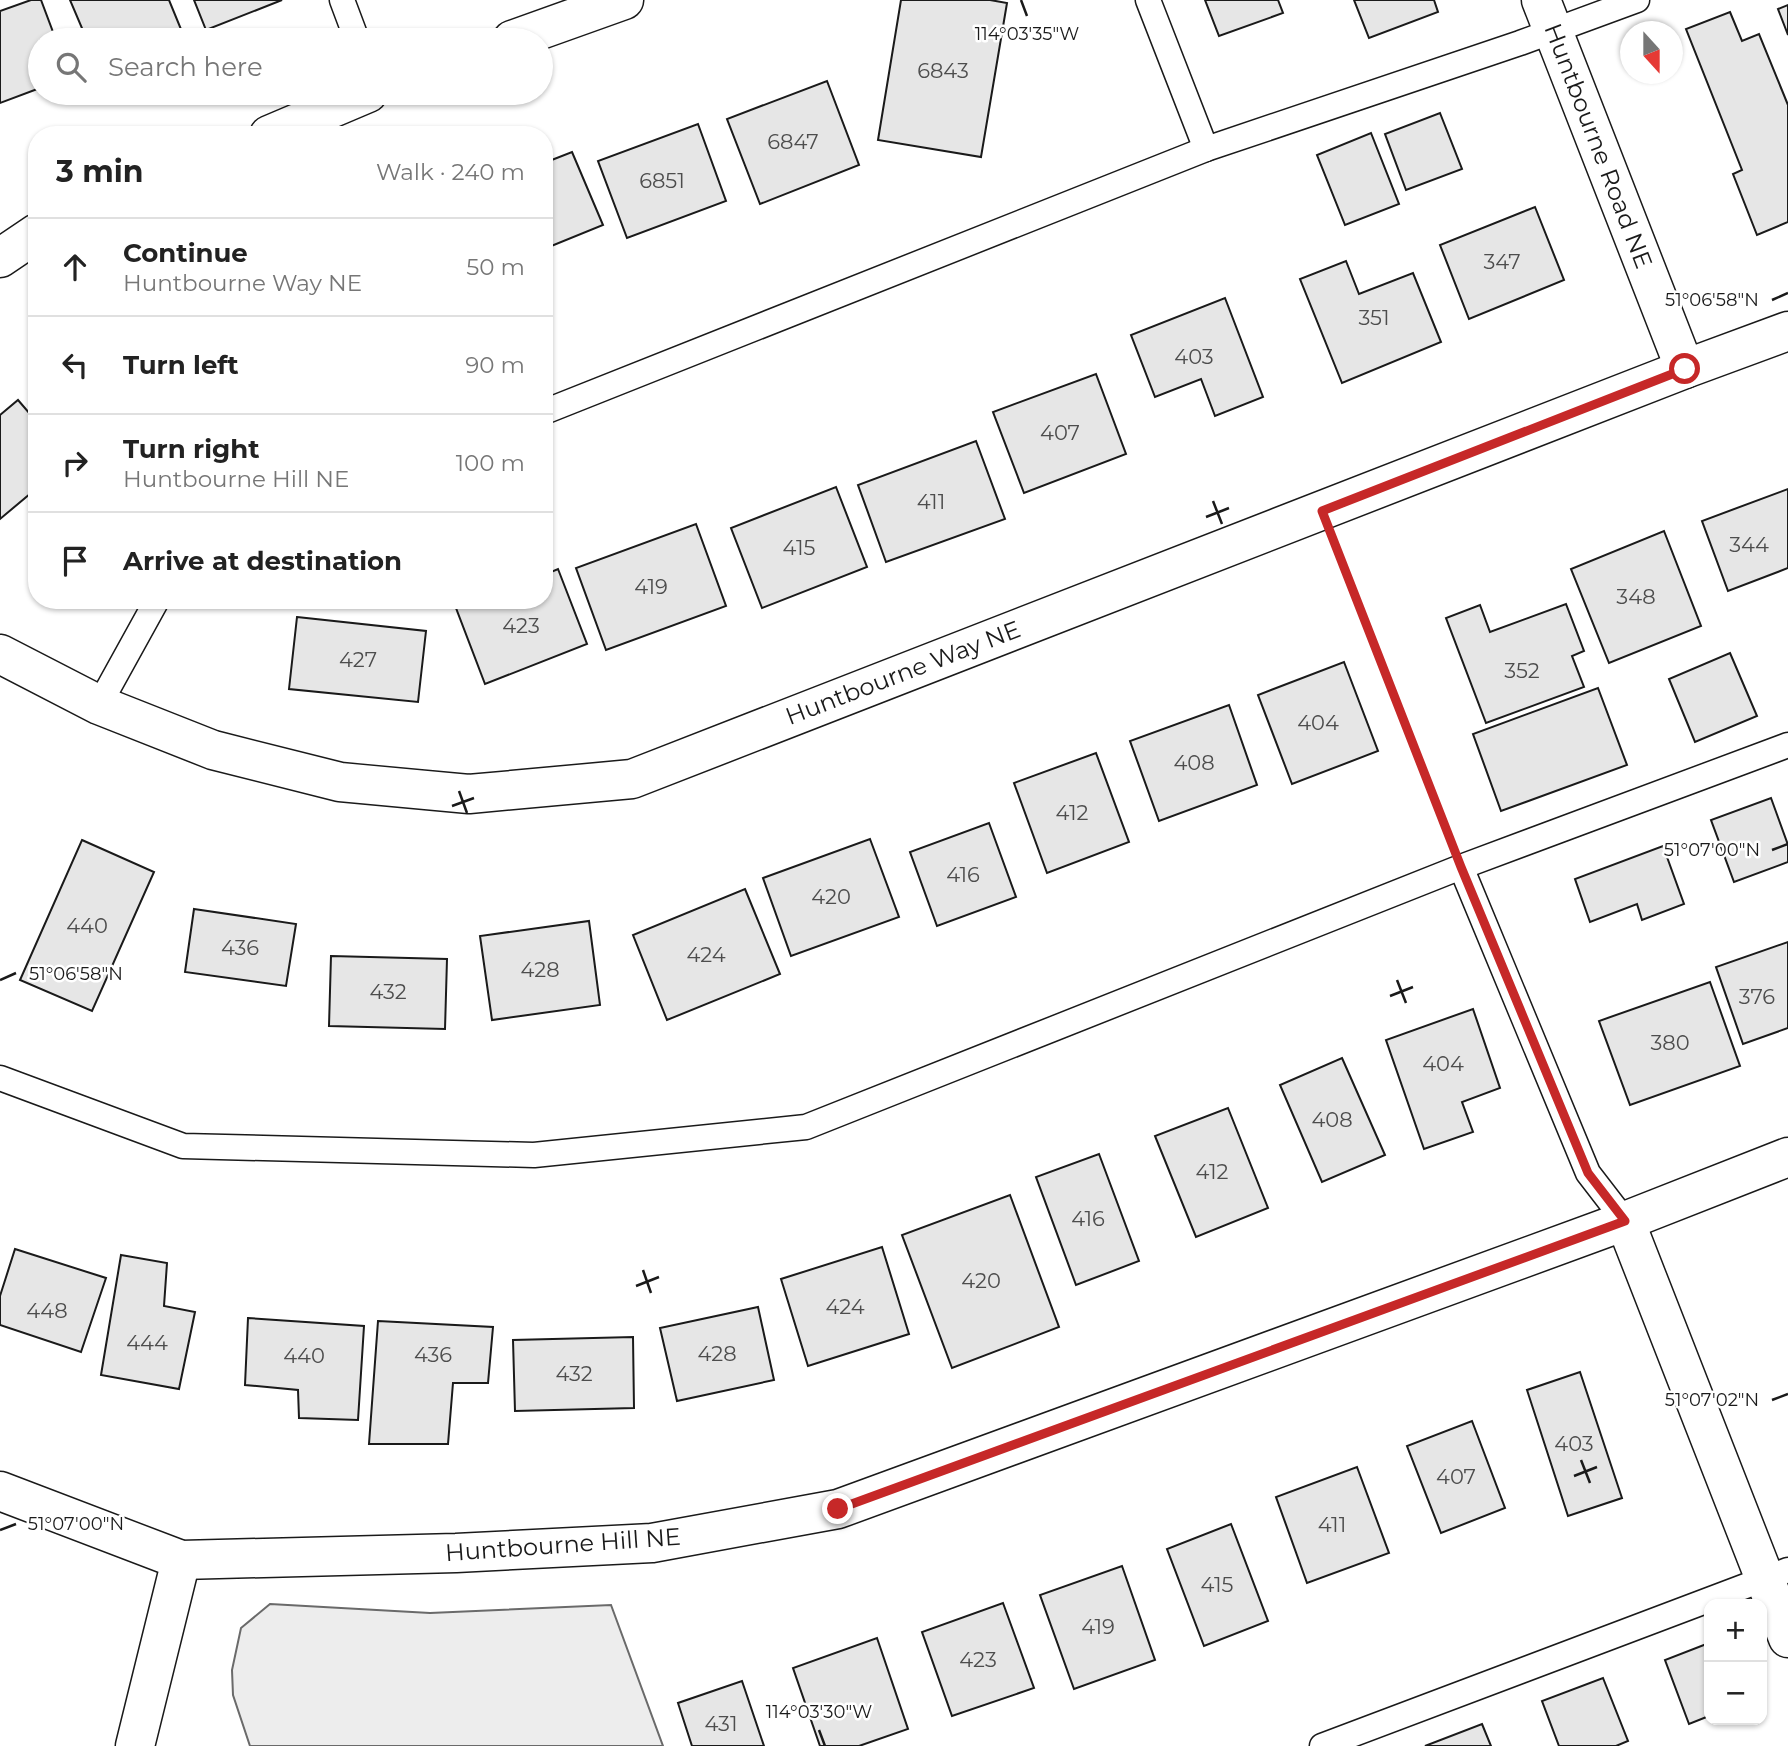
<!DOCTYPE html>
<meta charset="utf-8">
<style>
:root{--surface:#fff;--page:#f6f6f6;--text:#222;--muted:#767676;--line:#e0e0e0}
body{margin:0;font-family:Montserrat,sans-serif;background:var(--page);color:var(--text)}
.controls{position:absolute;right:21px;bottom:21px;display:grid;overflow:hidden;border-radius:14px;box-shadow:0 2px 5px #0004}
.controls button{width:63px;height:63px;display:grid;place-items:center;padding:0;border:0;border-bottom:2px solid var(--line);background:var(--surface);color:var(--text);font:35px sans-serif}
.compass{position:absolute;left:1620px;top:21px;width:63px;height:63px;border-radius:50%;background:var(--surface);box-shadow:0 2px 5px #0004;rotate:159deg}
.stop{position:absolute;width:21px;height:21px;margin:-16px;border:5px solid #c62828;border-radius:50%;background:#fff}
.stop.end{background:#c62828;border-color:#fff;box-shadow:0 2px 7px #0008}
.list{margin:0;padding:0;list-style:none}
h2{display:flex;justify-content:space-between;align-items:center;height:91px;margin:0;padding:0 28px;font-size:30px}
h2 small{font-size:23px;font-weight:400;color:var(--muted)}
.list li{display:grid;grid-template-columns:46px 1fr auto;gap:21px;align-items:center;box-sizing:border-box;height:98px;padding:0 28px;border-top:2px solid var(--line)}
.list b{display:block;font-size:26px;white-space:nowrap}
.list p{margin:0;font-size:23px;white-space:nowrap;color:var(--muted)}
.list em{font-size:23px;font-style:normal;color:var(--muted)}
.icon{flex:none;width:38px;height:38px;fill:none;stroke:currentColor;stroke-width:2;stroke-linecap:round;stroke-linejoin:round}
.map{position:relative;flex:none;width:1788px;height:1746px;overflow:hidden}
.search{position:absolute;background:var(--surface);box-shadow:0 2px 5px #0004;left:28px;top:28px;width:525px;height:77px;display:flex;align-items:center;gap:18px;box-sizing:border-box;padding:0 24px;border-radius:38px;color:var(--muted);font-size:26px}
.panel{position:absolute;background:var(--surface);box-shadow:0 2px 5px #0004;left:28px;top:126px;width:525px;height:483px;border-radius:28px}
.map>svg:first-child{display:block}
</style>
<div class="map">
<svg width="1788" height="1746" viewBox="0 0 1788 1746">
<rect width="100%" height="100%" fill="#fff"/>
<path fill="#ededed" stroke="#6a6a6a" stroke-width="2" d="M 270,1604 L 430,1613 L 611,1605 L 663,1746 L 250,1746 L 233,1695 L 232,1670 L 241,1628 Z"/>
<g fill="#e6e6e6" stroke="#1a1a1a" stroke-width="2">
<path d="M 31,0 L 41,0 L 56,40 L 40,40 L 40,88 L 0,103 L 0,11 Z"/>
<path d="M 70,0 L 169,0 L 185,39 L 87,40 Z"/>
<path d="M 194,0 L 282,0 L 206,30 Z"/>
<path d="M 901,0 L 990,0 L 1007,3 L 981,157 L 878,140 Z"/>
<path d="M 1205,0 L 1278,0 L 1283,13 L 1219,36 Z"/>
<path d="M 1354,0 L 1434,0 L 1438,12 L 1369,38 Z"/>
<path d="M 1788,5 L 1788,35 L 1778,9 Z"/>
<path d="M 1730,12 L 1742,41 L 1759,34 L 1788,105 L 1788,222 L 1757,235 L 1733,174 L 1742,170 L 1686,29 Z"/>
<path d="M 827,81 L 859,165 L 760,204 L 727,119 Z"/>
<path d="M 1440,113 L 1462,169 L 1406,190 L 1385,134 Z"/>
<path d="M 698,124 L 726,201 L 627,238 L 598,161 Z"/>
<path d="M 1371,133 L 1399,204 L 1345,225 L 1317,155 Z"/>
<path d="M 572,152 L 603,225 L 544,249 L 544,163 Z"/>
<path d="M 1535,207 L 1564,280 L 1469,319 L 1440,245 Z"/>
<path d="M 1346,261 L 1359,294 L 1413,273 L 1441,342 L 1342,383 L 1300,279 Z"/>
<path d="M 1225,298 L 1263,397 L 1215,416 L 1201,379 L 1155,397 L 1131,335 Z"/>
<path d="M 1096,374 L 1126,454 L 1024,493 L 993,412 Z"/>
<path d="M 18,400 L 37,422 L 37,488 L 0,519 L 0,415 Z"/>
<path d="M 976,441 L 1005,519 L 886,562 L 858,485 Z"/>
<path d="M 836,487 L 867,567 L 762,608 L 731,528 Z"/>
<path d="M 1788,489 L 1788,568 L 1728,591 L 1702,521 Z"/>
<path d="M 696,524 L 726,606 L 606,650 L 576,568 Z"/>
<path d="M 1664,531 L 1701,626 L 1609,663 L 1571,569 Z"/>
<path d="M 558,569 L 587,644 L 485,684 L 456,608 L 477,600 L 544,600 L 544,575 Z"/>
<path d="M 1566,604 L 1584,651 L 1572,656 L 1584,687 L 1486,723 L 1446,618 L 1480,605 L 1490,632 Z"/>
<path d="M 297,617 L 426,631 L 418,702 L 289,689 Z"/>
<path d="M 1730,653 L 1757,716 L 1695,742 L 1669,679 Z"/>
<path d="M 1344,662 L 1378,751 L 1292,784 L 1258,695 Z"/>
<path d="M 1598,688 L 1627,765 L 1501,811 L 1473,734 Z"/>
<path d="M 1229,705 L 1257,785 L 1159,821 L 1130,741 Z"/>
<path d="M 1096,753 L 1129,842 L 1047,873 L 1014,783 Z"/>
<path d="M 1771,798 L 1788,845 L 1788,862 L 1734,882 L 1711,820 Z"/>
<path d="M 989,823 L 1016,897 L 937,926 L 910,852 Z"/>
<path d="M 870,839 L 899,917 L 791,956 L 763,878 Z"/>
<path d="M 82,840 L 154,872 L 92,1011 L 20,980 Z"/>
<path d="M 1663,846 L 1684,904 L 1642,920 L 1637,904 L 1590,922 L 1575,879 Z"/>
<path d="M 745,889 L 780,974 L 667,1020 L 633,935 Z"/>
<path d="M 194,909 L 296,924 L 286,986 L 185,972 Z"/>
<path d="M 589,921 L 600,1005 L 492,1020 L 480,936 Z"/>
<path d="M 1788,942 L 1788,1028 L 1743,1044 L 1716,967 Z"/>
<path d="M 331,956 L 447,959 L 445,1029 L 329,1026 Z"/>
<path d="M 1710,982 L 1740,1066 L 1630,1105 L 1599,1021 Z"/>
<path d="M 1473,1009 L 1500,1088 L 1462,1102 L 1473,1132 L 1424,1149 L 1386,1040 Z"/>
<path d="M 1342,1058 L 1385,1155 L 1322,1182 L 1280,1085 Z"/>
<path d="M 1228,1108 L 1268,1208 L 1196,1237 L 1155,1136 Z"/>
<path d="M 1099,1154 L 1139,1261 L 1076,1285 L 1036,1177 Z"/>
<path d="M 1010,1195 L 1059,1327 L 952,1368 L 902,1235 Z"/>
<path d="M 882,1247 L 909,1334 L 808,1366 L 781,1279 Z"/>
<path d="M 15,1249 L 106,1278 L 81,1352 L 0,1325 L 0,1296 Z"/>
<path d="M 121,1255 L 167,1263 L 164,1306 L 195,1312 L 179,1389 L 101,1375 Z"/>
<path d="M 758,1307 L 774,1380 L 677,1401 L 660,1328 Z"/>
<path d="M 248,1318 L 364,1326 L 358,1420 L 299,1418 L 298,1390 L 245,1385 Z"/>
<path d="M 378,1321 L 493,1327 L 488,1383 L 453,1383 L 448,1444 L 369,1444 Z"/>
<path d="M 633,1337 L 634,1408 L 515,1411 L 513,1340 Z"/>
<path d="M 1580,1372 L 1622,1498 L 1568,1516 L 1527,1390 Z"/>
<path d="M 1472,1421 L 1505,1508 L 1441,1533 L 1407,1446 Z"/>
<path d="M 1357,1467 L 1389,1553 L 1307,1583 L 1276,1497 Z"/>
<path d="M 1231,1524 L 1268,1621 L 1204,1646 L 1167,1549 Z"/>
<path d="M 1122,1566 L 1155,1660 L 1074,1689 L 1040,1595 Z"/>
<path d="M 1003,1603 L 1034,1688 L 952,1716 L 922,1632 Z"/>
<path d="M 877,1638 L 908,1729 L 859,1746 L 820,1746 L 793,1668 Z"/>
<path d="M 1709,1643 L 1709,1716 L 1689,1724 L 1665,1660 Z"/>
<path d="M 1603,1678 L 1628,1741 L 1616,1746 L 1559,1746 L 1542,1701 Z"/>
<path d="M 742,1681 L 764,1746 L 692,1746 L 678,1703 Z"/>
<path d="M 1482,1724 L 1491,1746 L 1425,1746 Z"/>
</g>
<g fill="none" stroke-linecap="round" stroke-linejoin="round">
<g stroke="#1a1a1a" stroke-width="27">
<g id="service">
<path d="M 342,0 L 357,40"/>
<path d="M 1148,0 L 1206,149"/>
<path d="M 544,412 L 1206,149 L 1520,43 L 1637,0"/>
<path d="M 99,705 L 157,600"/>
<path d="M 1461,867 L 1588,1173 L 1625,1221"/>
<path d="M 0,1078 L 183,1146 L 534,1155 L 806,1127 L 1461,867 L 1788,745"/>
<path d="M 1322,1746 L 1788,1570"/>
</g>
</g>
<g stroke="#1a1a1a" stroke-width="41">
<g id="minor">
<path d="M 1541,0 L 1685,369"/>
<path d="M 512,40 L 624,0"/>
<path d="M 269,135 L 368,93"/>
<path d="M 0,258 L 37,233"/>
<path d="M 0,654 L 99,705 L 213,750 L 340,782 L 469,794 L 632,779 L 1685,369 L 1788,331"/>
<path d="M 1625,1221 L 1788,1638"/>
<path d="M 0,1491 L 181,1560 L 456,1553 L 652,1543 L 838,1509 L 1625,1221 L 1788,1157"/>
<path d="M 135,1746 L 181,1560"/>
</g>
</g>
<path stroke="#5f5f5f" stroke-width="4.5" stroke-dasharray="5 3.5" stroke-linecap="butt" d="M 1339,554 L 1446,829"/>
<use href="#service" stroke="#fff" stroke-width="24"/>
<use href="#minor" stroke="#fff" stroke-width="38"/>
</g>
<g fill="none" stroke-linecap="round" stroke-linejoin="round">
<path stroke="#c62828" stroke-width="9" d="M 838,1509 L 1625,1221 L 1588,1173 L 1461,867 L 1322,511 L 1685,369"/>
</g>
<path fill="none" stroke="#1a1a1a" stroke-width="2.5" d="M 1021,0 L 1027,16M 1772,300 L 1788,293M 1213,501 L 1222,524M 1206,517 L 1229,508M 459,791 L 467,813M 452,806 L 474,798M 1772,850 L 1788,844M 0,980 L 16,973M 1397,980 L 1406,1003M 1390,996 L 1413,987M 643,1270 L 651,1293M 636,1286 L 659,1277M 1772,1400 L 1788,1394M 1581,1460 L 1590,1483M 1574,1476 L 1597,1467M 0,1530 L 16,1524M 819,1730 L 825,1746"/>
<g text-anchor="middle" stroke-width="5" stroke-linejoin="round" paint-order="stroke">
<g font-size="21" fill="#4d4d4d">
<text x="943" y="78">6843</text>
<text x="793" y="149">6847</text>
<text x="662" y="188">6851</text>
<text x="1502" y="269">347</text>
<text x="1374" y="325">351</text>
<text x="1194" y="364">403</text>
<text x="1060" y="440">407</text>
<text x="931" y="509">411</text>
<text x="1749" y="552">344</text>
<text x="799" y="555">415</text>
<text x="651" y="594">419</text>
<text x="1636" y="604">348</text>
<text x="521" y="633">423</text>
<text x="358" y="667">427</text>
<text x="1522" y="678">352</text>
<text x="1318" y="730">404</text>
<text x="1194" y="770">408</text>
<text x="1072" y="820">412</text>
<text x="963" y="882">416</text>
<text x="831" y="904">420</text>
<text x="87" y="933">440</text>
<text x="240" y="955">436</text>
<text x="706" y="962">424</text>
<text x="540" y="977">428</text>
<text x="388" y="999">432</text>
<text x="1757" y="1004">376</text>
<text x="1670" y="1050">380</text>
<text x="1443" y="1071">404</text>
<text x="1332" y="1127">408</text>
<text x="1212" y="1179">412</text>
<text x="1088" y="1226">416</text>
<text x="981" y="1288">420</text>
<text x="845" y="1314">424</text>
<text x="47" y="1318">448</text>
<text x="147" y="1350">444</text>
<text x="717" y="1361">428</text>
<text x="433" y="1362">436</text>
<text x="304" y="1363">440</text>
<text x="574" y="1381">432</text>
<text x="1574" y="1451">403</text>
<text x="1456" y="1484">407</text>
<text x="1332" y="1532">411</text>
<text x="1217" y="1592">415</text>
<text x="1098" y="1634">419</text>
<text x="978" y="1667">423</text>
<text x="721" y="1731">431</text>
</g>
<g font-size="24" fill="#1a1a1a" stroke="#fff">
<text transform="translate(1598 146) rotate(69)" y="8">Huntbourne Road NE</text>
<text transform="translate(903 673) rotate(-21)" y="8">Huntbourne Way NE</text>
<text transform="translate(563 1545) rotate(-4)" y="8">Huntbourne Hill NE</text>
</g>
</g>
<g font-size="18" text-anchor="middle" fill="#1a1a1a" stroke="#fff" stroke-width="5" stroke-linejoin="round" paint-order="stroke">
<text x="1027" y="40">114°03'35"W</text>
<text x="1712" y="306">51°06'58"N</text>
<text x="1712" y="856">51°07'00"N</text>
<text x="76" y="980">51°06'58"N</text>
<text x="1712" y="1406">51°07'02"N</text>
<text x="76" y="1530">51°07'00"N</text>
<text x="819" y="1718">114°03'30"W</text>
</g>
</svg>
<div class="controls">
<button>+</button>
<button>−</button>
</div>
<svg class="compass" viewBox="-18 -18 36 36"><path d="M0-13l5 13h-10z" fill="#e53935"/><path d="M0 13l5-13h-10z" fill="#767676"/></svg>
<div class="stop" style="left:1685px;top:369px"></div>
<div class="stop end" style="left:838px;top:1509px"></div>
<div class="search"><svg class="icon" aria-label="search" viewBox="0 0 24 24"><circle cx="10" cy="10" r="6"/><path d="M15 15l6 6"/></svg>Search here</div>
<section class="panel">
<h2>3 min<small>Walk · 240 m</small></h2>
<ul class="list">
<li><svg class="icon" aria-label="ahead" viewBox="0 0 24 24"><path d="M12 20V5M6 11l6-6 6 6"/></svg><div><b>Continue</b><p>Huntbourne Way NE</p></div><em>50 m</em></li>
<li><svg class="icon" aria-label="left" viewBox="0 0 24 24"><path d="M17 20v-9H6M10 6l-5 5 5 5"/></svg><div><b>Turn left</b></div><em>90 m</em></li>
<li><svg class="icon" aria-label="right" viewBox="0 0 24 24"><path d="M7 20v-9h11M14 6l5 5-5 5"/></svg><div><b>Turn right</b><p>Huntbourne Hill NE</p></div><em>100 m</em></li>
<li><svg class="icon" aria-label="arrive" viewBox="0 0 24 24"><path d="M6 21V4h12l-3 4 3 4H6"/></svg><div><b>Arrive at destination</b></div></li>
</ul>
</section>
</div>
